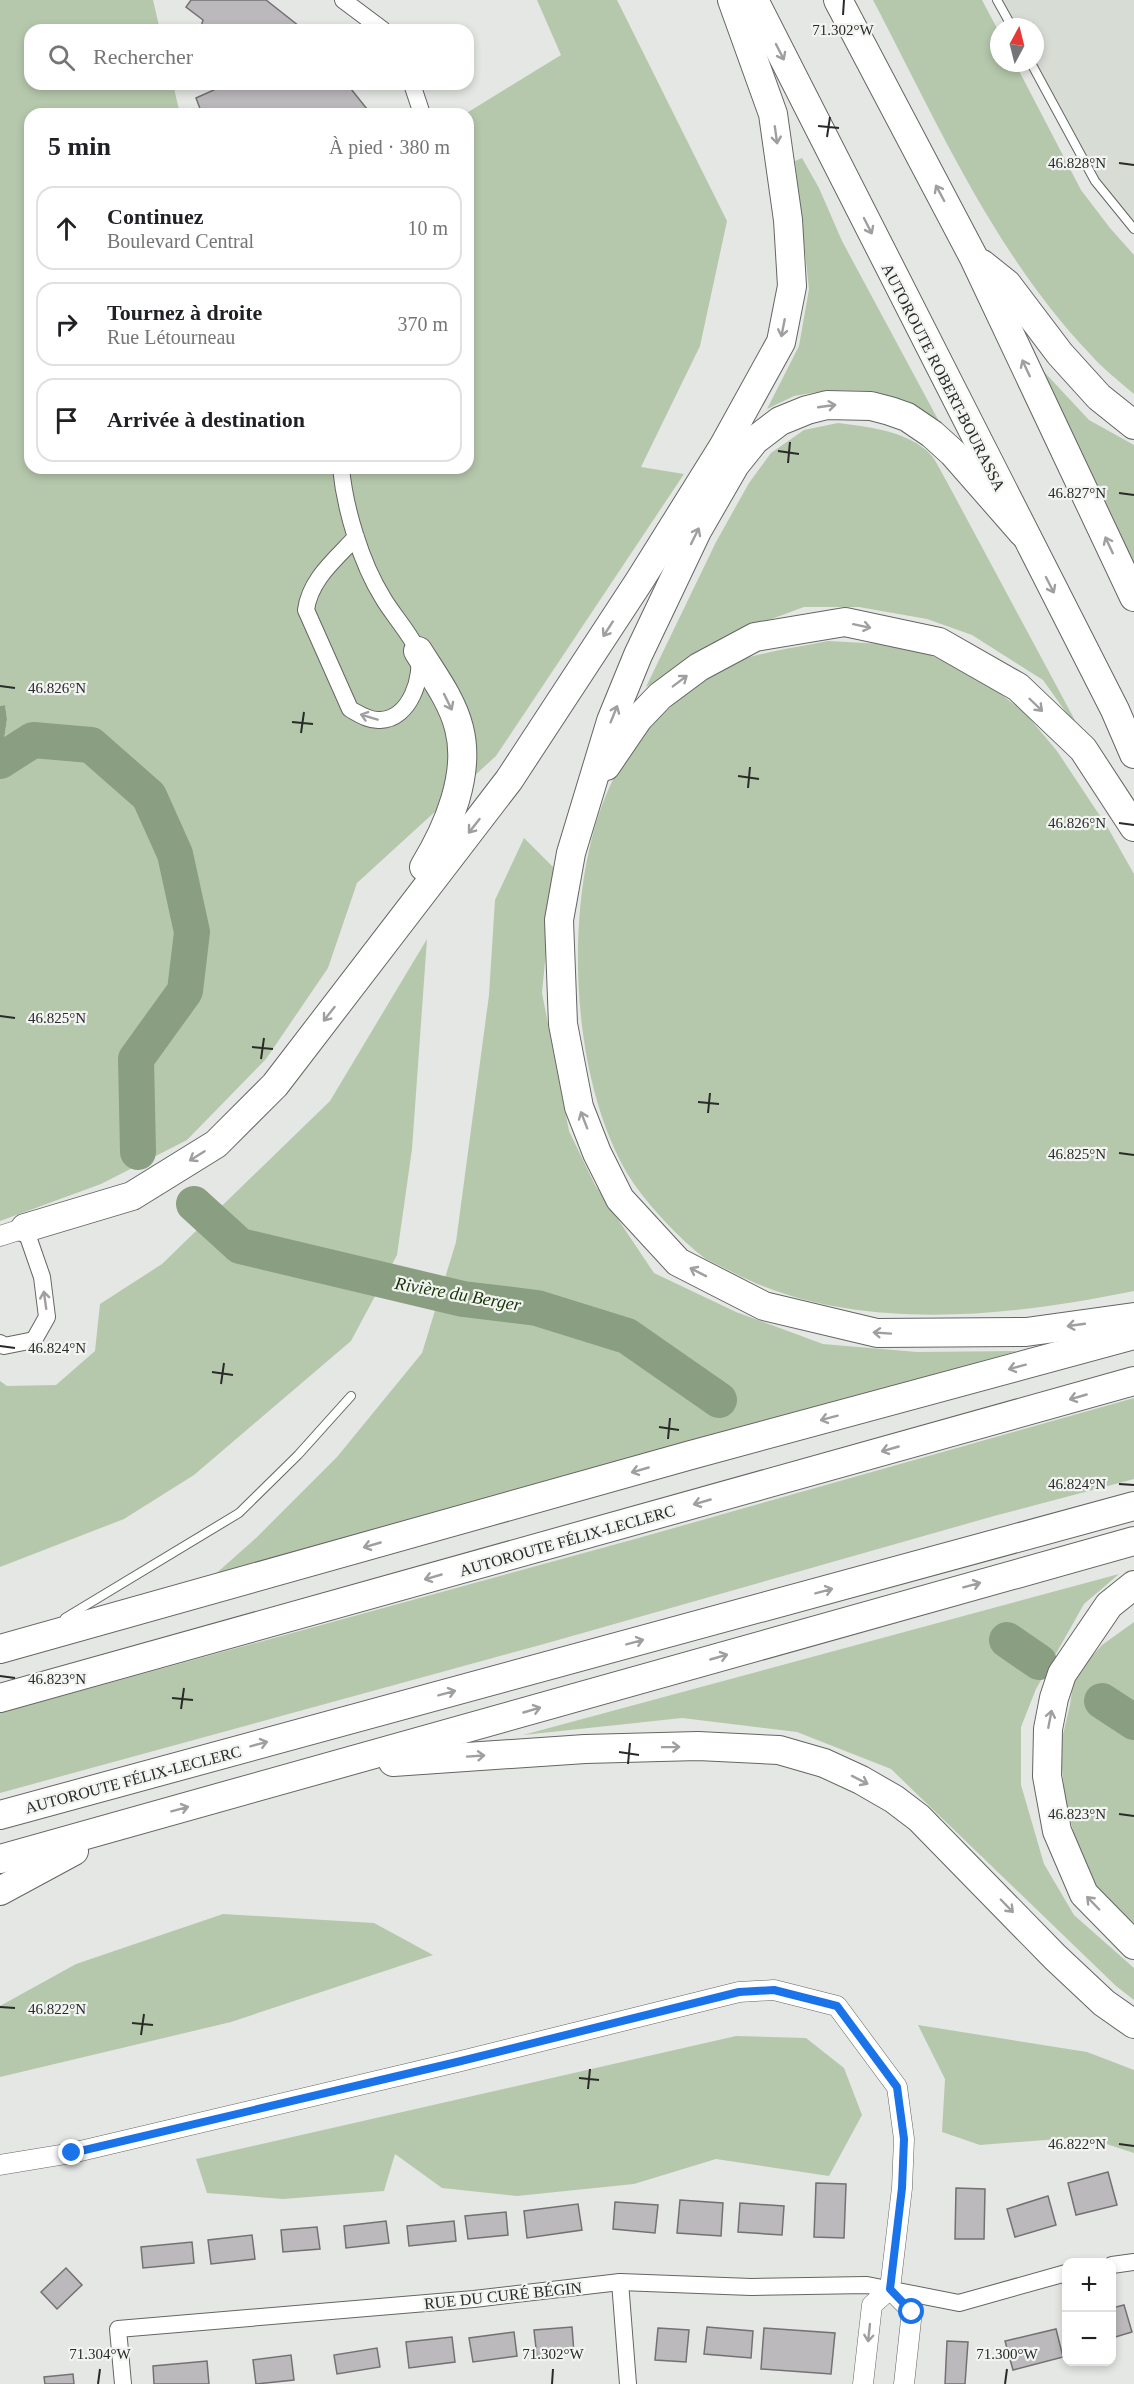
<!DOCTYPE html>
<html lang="fr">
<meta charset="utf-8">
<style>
:root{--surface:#fff;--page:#f6f6f6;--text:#202124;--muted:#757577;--line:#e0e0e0}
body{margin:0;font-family:"Times New Roman",serif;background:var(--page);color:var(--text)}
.controls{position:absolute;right:18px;bottom:18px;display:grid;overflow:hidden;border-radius:12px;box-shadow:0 3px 9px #0003}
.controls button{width:54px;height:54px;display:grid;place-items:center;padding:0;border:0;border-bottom:2px solid var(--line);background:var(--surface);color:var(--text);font:30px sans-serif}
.compass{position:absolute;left:990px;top:18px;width:54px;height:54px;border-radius:50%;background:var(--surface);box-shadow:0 3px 9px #0003;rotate:7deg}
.stop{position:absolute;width:18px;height:18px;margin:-14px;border:4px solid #1a73e8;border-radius:50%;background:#fff}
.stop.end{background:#1a73e8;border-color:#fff;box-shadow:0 2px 6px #0008}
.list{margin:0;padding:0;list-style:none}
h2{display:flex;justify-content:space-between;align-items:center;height:78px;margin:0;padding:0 24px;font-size:26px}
h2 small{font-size:20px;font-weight:400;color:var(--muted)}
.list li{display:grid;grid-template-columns:39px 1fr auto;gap:18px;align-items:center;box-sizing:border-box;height:84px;margin:0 12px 12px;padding:0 12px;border:2px solid var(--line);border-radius:18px}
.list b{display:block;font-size:22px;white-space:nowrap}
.list p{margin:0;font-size:20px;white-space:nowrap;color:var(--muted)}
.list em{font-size:20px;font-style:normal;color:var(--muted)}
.icon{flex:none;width:33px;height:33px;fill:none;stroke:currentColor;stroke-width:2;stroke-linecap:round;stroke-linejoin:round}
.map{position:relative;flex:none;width:1134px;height:2384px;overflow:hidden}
.search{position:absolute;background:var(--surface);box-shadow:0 3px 9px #0003;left:24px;top:24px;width:450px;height:66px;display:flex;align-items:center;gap:15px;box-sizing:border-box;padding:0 21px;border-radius:18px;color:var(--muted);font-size:22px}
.panel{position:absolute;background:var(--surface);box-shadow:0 3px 9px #0003;left:24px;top:108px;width:450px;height:366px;border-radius:18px}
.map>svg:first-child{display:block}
</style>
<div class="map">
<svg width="1134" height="2384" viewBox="0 0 1134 2384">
<rect width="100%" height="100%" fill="#e5e7e4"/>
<path fill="#d7ddd4" d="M 997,0 L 1134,0 L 1134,229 L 1095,181 L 1035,63 L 1035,27 L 1012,27 Z"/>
<g fill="#b5c8ac">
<path d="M 0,0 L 153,0 L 160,30 L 30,30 L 30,84 L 173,84 L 180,114 L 30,114 L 30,468 L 468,468 L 468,114 L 465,114 L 561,55 L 537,0 L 617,0 L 727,221 L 700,346 L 641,467 L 684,474 L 496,756 L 357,883 L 328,968 L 266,1059 L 187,1140 L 101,1184 L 0,1221 L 0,755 L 2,753 L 7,719 L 5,705 L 0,706 Z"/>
<path d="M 873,0 L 982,0 L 999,32 L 999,63 L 1015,63 L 1081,190 L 1110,228 L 1134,255 L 1134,394 C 1119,381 1103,369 1090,354 C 994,253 937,122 873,0 Z"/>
<path d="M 802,158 L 819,188 L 842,241 L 942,427 L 910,402 L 873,391 L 829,390 L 794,396 L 767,409 L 799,346 L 809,289 L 795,161 Z"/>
<path d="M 1033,360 L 1089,420 L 1134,445 L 1134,564 Z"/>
<path d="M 838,423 C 868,427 902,430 926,450 C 935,457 941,472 947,482 L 1085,739 L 1043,680 L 972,635 L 927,619 L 859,607 L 804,607 L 734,633 L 646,687 L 716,542 L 749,483 L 771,453 L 804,430 Z"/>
<path d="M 828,641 L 884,644 L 930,655 L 980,678 L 1025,713 L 1057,751 L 1108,828 L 1134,874 L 1134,1291 C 1007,1317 853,1334 734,1273 C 725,1268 715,1264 706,1259 C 681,1241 642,1199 627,1173 C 569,1074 563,899 606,795 C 621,758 647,727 676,702 C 688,692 701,677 714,670 C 746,654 793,648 828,641 Z"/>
<path d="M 524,838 L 554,868 L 542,993 L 569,1131 L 595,1185 L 654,1273 L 736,1312 L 823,1344 L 917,1352 L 1017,1351 L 211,1578 L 256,1538 L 337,1457 L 422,1353 L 456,1242 L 489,995 L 495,900 Z"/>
<path d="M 427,939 L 412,1149 L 397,1255 L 351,1341 L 194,1475 L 124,1519 L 0,1567 L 0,1381 L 7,1386 L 56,1385 L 95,1351 L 100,1304 L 162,1264 L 330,1101 Z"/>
<path d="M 1134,1398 L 1134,1479 L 994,1516 L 544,1644 L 0,1793 L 0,1713 L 635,1539 Z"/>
<path d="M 1119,1574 L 1084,1604 L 1036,1689 L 1021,1727 L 1021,1785 L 1044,1864 L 1074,1915 L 1134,1968 L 1134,2000 L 1116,1986 L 891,1769 L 797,1732 L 682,1718 L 523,1735 Z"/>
<path d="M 1134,1622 L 1134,1923 L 1098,1893 L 1077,1845 L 1065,1800 L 1060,1747 L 1070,1705 L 1074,1677 L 1102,1645 Z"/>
<path d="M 223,1914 L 374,1923 L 433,1955 L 231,2022 L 0,2077 L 0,2006 L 76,1964 Z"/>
<path d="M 918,2025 L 1087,2052 L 1134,2070 L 1134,2153 L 1085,2137 L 980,2145 L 942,2132 L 945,2079 Z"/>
<path d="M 736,2036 L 806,2038 L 844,2068 L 862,2115 L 829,2176 L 716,2159 L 634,2184 L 517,2196 L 442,2188 L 395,2154 L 384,2191 L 283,2199 L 207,2193 L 196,2159 Z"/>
</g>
<path fill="#8a9f81" d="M 5,705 L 7,719 L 2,753 L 0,755 L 0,706 Z"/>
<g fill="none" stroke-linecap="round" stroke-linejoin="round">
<g stroke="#8a9f81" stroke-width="36">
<path d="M 0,761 L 33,740 L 91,745 L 149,796 L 175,854 L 192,932 L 185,991 L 136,1059 L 138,1152"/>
<path d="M 194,1204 L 240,1246 L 463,1299 L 537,1308 L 627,1336 L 719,1400"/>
<path d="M 1007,1640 L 1039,1662"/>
<path d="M 1102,1701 L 1134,1722"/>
</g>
</g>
<g fill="#bcb9bc" stroke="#747173" stroke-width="1.5">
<path d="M 191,0 L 266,0 L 304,30 L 200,30 L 203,20 L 186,7 Z"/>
<path d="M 211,84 L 347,84 L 367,109 L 366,114 L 202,114 L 196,98 L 214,90 Z"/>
<path d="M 1108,2172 L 1117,2205 L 1076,2215 L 1068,2183 Z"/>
<path d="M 816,2183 L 846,2184 L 844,2238 L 814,2237 Z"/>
<path d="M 956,2188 L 985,2189 L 984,2239 L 955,2239 Z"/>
<path d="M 1048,2196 L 1056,2225 L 1015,2237 L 1007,2209 Z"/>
<path d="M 680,2200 L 723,2203 L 721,2236 L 677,2233 Z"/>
<path d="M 615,2202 L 658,2205 L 655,2233 L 613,2229 Z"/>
<path d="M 740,2203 L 784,2206 L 782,2235 L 738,2232 Z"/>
<path d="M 578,2204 L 582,2230 L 527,2238 L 524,2211 Z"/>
<path d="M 506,2212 L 508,2235 L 468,2239 L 465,2216 Z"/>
<path d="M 386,2221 L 389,2243 L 346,2248 L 344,2226 Z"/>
<path d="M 454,2221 L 456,2241 L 409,2246 L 407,2226 Z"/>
<path d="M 317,2227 L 320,2249 L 283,2252 L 281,2230 Z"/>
<path d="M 252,2235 L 255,2259 L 211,2264 L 208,2240 Z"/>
<path d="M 192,2242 L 194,2263 L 143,2268 L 141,2247 Z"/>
<path d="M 66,2268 L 82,2285 L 57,2309 L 41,2292 Z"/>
<path d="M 1124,2305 L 1132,2332 L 1112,2338 L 1112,2308 Z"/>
<path d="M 572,2327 L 574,2353 L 537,2357 L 534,2330 Z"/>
<path d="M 707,2327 L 753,2331 L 751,2358 L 704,2354 Z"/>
<path d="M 658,2328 L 689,2330 L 686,2362 L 655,2360 Z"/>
<path d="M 764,2328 L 835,2333 L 831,2374 L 761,2369 Z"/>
<path d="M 1056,2329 L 1063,2357 L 1013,2370 L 1005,2341 Z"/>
<path d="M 514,2332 L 517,2356 L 473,2362 L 469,2338 Z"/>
<path d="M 452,2337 L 455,2362 L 409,2368 L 406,2342 Z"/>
<path d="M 947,2341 L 968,2342 L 965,2384 L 945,2384 Z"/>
<path d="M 377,2348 L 380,2367 L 337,2374 L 334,2355 Z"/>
<path d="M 291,2355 L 294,2380 L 256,2384 L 253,2360 Z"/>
<path d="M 207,2361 L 209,2384 L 154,2384 L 153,2366 Z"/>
<path d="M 73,2374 L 74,2384 L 45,2384 L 44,2377 Z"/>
</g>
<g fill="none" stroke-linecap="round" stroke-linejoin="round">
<g stroke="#646663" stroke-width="10">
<g id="service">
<path d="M 997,0 L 1012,27"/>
<path d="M 1031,63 L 1095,181 L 1134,229"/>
<path d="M 65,1618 L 239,1513 L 298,1455 L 351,1396"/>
</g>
</g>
<g stroke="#646663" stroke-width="18">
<g id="minor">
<path d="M 343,0 L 383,30"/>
<path d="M 412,84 L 422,114"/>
<path d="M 341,468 C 345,509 361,563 383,598 C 390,611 415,640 418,652 C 424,677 410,719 380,720 C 369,721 359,714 350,709 L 306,610 C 310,579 336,559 356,537"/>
<path d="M 0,1343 L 4,1346 L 34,1340 L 47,1317 L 42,1277 L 25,1228"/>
<path d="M 1112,2265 L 1134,2262"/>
<path d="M 620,2282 L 628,2384"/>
<path d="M 123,2384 L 118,2329 L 474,2299 L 620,2282 L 751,2287 L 867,2285 L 959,2303 L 1066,2273"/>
</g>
</g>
<g stroke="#646663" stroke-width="21">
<g id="tertiary">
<path d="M 0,1236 L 25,1228"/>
<path d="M 0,2165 L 72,2153 L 457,2062 L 739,1992 L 774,1990 L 837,2006 L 897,2087 L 904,2139 L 902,2188 L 890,2289"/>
<path d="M 890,2289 L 912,2311 L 904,2384"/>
<path d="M 863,2384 L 872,2305 L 890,2289"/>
</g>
</g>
<g stroke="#646663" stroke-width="30">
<g id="motorway">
<path d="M 754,0 L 1115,710 L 1134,754"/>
<path d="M 838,0 L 974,258 L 1134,597"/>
<path d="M 982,264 L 1007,284 L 1060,354 L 1099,397 L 1134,425"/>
<path d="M 1023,533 L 953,453 L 932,434 L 907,417 L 890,411 L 871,406 L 827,405 L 807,410 L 780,421 L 755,440 L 735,465 L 697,531 L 638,655 L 611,721 L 571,853 L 559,920 L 563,1024 L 579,1107 L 597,1153 L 620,1199 L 678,1262 L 764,1306 L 877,1333 L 1026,1332 L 1134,1317"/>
<path d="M 418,651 C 433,675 452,700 459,728 C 471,774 448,828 424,867"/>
<path d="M 606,766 L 638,719 L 660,696 L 699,667 L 755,637 L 845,622 L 939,642 L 1018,687 L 1083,749 L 1134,827"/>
<path d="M 25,1228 L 132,1196 L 216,1144 L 275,1085 L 509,780 L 640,580 L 723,447 L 781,342 L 792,286 L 788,220 L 773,114 L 732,0"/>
<path d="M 1134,1585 L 1109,1605 L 1062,1674 L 1054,1698 L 1048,1729 L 1047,1776 L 1057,1831 L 1084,1894 L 1134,1945"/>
<path d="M 0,1649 L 691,1455 L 1134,1335"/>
<path d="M 0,1698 L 1134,1381"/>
<path d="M 393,1762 L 585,1749 L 698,1746 L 779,1750 L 824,1763 L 861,1780 L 894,1799 L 919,1818 L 1055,1957 L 1104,2003 L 1134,2024"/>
<path d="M 0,1815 L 1134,1506"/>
<path d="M 0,1859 L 1134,1541"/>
<path d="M 0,1891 L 74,1851"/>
</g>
</g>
<use href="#service" stroke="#fff" stroke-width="8"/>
<use href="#minor" stroke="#fff" stroke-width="16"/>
<use href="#tertiary" stroke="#fff" stroke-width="20"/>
<use href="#motorway" stroke="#fff" stroke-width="28"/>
</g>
<defs><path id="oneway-shaft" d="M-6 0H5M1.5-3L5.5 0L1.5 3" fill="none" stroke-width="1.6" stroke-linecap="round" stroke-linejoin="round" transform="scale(1.5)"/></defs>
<g stroke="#9f9f9f">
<use href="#oneway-shaft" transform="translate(780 52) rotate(63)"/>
<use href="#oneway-shaft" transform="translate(776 135) rotate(82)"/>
<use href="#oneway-shaft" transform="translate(940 193) rotate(-118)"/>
<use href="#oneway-shaft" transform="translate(868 226) rotate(63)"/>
<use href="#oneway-shaft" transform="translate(783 328) rotate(101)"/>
<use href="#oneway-shaft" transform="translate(1026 368) rotate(-115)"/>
<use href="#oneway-shaft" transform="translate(827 406) rotate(-8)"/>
<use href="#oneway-shaft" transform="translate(695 536) rotate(-64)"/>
<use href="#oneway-shaft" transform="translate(1109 545) rotate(-115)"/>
<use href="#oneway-shaft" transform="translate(1050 585) rotate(63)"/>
<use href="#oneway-shaft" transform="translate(862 626) rotate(12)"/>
<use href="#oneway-shaft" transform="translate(608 629) rotate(123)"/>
<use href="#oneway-shaft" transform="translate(680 681) rotate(-37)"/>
<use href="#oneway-shaft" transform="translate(448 702) rotate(64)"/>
<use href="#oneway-shaft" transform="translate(1036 705) rotate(44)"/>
<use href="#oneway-shaft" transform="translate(614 714) rotate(-68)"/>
<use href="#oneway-shaft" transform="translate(369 717) rotate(-163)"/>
<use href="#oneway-shaft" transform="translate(474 826) rotate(128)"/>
<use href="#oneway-shaft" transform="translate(329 1014) rotate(128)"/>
<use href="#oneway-shaft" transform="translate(584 1120) rotate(-111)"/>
<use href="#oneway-shaft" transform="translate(197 1156) rotate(148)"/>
<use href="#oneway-shaft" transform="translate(698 1272) rotate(-153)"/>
<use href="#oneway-shaft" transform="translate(45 1300) rotate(-98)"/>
<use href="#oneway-shaft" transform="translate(1076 1325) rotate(172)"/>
<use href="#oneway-shaft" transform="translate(882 1333) rotate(-176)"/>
<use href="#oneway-shaft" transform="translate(1017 1367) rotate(165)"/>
<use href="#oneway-shaft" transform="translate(1078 1397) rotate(164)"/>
<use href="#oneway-shaft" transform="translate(829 1418) rotate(165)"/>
<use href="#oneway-shaft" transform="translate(890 1449) rotate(164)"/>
<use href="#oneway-shaft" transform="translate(640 1470) rotate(164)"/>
<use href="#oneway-shaft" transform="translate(702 1502) rotate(164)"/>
<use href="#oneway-shaft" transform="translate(372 1545) rotate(164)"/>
<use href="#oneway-shaft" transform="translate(433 1577) rotate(164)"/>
<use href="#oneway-shaft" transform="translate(972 1585) rotate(-15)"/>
<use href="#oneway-shaft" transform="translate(824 1591) rotate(-15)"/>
<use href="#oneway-shaft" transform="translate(635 1642) rotate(-15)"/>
<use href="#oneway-shaft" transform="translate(719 1657) rotate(-16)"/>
<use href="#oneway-shaft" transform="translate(447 1693) rotate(-15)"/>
<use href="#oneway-shaft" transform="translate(532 1710) rotate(-16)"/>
<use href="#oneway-shaft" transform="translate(1050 1719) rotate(-79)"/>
<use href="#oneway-shaft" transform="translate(259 1744) rotate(-15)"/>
<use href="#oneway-shaft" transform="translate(671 1747) rotate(-1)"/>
<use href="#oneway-shaft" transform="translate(476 1756) rotate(-4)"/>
<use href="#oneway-shaft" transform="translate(860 1780) rotate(27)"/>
<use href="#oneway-shaft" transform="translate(180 1809) rotate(-15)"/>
<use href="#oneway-shaft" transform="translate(1093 1903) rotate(-134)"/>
<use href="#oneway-shaft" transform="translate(1007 1906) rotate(46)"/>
<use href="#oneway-shaft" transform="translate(869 2333) rotate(96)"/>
</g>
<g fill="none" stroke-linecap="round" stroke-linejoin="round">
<path stroke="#1a73e8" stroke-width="8" d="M 72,2153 L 457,2062 L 739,1992 L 774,1990 L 837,2006 L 897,2087 L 904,2139 L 902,2188 L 890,2289 L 912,2312"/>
</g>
<path fill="none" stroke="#292a29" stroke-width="2" d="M 843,15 L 844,0M 818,126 L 839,128M 827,137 L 830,117M 1119,163 L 1134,165M 778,451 L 799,454M 788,463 L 790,442M 1119,493 L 1134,495M 0,686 L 15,688M 292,722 L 313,724M 301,733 L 304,712M 738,776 L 759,779M 748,788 L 750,767M 1119,823 L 1134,825M 0,1016 L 15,1018M 252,1047 L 273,1049M 261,1059 L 264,1038M 698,1102 L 719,1104M 708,1113 L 710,1093M 1119,1153 L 1134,1155M 0,1346 L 15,1348M 212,1372 L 233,1375M 221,1384 L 224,1363M 659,1427 L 679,1430M 668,1439 L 670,1418M 1119,1484 L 1134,1485M 0,1676 L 15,1678M 172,1698 L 193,1700M 181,1709 L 184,1688M 619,1752 L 639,1755M 628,1764 L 630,1743M 1119,1814 L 1134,1816M 0,2007 L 15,2008M 132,2023 L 153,2025M 141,2035 L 144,2014M 579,2078 L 599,2080M 588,2089 L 590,2069M 1119,2144 L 1134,2146M 98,2384 L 100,2369M 552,2384 L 553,2369M 1005,2384 L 1007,2369"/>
<g text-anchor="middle" stroke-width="4.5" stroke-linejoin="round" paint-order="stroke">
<g font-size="16" fill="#292a29" stroke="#f2f4f1">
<text transform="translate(944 377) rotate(63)" y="6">AUTOROUTE ROBERT-BOURASSA</text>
<text transform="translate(567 1540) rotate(-16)" y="6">AUTOROUTE FÉLIX-LECLERC</text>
<text transform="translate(133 1779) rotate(-15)" y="6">AUTOROUTE FÉLIX-LECLERC</text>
<text transform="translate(503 2295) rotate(-6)" y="6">RUE DU CURÉ BÉGIN</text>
</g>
<g font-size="18" font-style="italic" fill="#163103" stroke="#f2f4f1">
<text transform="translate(458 1294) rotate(10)" y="6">Rivière du Berger</text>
</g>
</g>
<g font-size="15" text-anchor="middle" fill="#292a29" stroke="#f2f4f1" stroke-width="4.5" stroke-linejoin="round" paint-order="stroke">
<text x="843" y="35">71.302°W</text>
<text x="1077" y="168">46.828°N</text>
<text x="1077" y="498">46.827°N</text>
<text x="57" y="693">46.826°N</text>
<text x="1077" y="828">46.826°N</text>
<text x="57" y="1023">46.825°N</text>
<text x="1077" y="1159">46.825°N</text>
<text x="57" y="1353">46.824°N</text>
<text x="1077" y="1489">46.824°N</text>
<text x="57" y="1684">46.823°N</text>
<text x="1077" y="1819">46.823°N</text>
<text x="57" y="2014">46.822°N</text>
<text x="1077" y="2149">46.822°N</text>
<text x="100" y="2359">71.304°W</text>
<text x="553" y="2359">71.302°W</text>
<text x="1007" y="2359">71.300°W</text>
</g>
</svg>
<div class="controls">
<button>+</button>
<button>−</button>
</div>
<svg class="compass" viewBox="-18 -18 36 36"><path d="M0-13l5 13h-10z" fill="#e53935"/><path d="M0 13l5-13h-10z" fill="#757577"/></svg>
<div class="stop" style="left:912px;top:2312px"></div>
<div class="stop end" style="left:72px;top:2153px"></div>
<div class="search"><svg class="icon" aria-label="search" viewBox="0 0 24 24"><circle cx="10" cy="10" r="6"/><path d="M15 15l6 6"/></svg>Rechercher</div>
<section class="panel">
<h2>5 min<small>À pied · 380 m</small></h2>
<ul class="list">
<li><svg class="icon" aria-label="ahead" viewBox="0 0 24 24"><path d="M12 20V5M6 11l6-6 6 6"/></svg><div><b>Continuez</b><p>Boulevard Central</p></div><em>10 m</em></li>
<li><svg class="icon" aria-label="right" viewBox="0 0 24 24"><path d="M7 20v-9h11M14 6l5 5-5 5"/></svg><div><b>Tournez à droite</b><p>Rue Létourneau</p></div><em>370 m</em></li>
<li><svg class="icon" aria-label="arrive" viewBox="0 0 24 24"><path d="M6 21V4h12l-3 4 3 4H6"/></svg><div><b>Arrivée à destination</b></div></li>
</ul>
</section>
</div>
